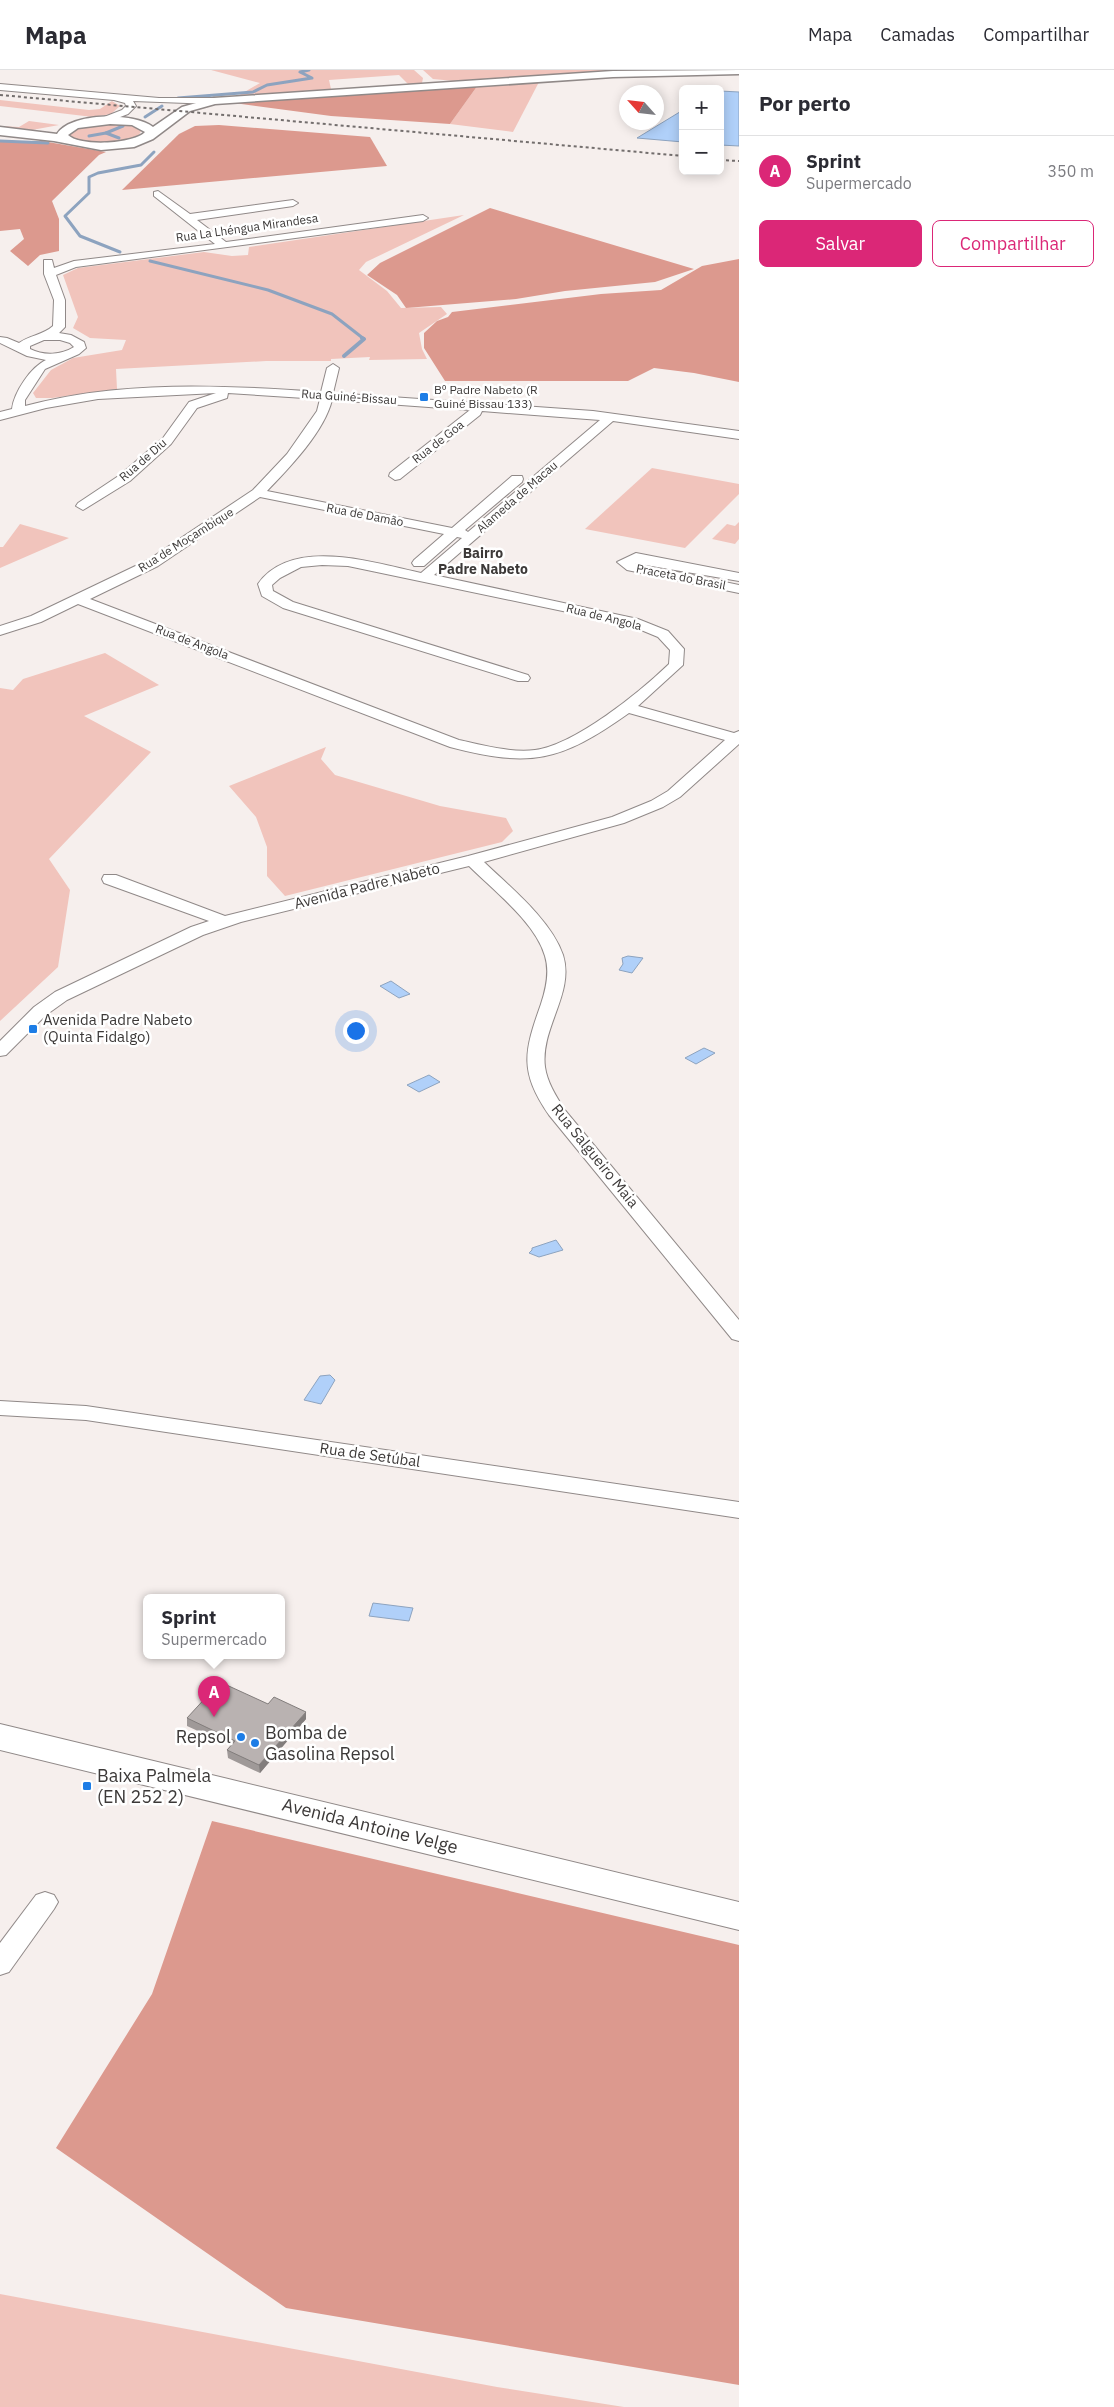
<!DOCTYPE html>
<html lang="pt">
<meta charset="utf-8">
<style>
:root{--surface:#fff;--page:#f7f7f7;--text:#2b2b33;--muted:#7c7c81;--line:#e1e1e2;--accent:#db2777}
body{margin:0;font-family:"IBM Plex Sans",sans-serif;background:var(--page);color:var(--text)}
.controls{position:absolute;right:15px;top:15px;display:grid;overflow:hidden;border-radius:8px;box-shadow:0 2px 12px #0003}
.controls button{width:45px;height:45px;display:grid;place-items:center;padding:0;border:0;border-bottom:1px solid var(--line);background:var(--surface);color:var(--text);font:25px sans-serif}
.compass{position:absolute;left:619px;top:15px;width:45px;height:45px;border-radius:50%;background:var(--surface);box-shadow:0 2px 12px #0003;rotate:297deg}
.you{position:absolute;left:355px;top:960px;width:18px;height:18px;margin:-12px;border:4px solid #fff;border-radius:50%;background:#1a73e8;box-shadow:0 0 0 8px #1a73e833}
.badge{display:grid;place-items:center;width:32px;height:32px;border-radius:50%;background:var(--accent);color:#fff;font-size:16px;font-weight:700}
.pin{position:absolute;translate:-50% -41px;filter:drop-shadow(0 1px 2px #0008)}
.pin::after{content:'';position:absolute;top:26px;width:18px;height:15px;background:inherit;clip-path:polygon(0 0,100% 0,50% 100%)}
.popup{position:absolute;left:143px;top:1524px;width:142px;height:65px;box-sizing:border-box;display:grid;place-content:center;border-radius:8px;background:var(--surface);filter:drop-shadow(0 1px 4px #0005);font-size:16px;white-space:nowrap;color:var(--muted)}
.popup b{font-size:19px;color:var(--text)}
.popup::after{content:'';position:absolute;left:50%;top:100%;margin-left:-10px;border:10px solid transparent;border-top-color:var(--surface)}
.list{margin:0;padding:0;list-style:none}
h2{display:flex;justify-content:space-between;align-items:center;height:65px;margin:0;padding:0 20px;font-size:21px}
h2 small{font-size:16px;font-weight:400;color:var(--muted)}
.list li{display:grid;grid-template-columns:32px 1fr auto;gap:15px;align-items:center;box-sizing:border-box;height:70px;padding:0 20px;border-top:1px solid var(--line)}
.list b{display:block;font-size:19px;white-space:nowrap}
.list p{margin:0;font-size:16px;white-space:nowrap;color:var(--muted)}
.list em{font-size:16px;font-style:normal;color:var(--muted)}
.actions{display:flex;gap:10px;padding:15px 20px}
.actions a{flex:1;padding:11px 0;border:1px solid var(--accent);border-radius:8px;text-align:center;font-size:18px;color:var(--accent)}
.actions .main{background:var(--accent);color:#fff}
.map{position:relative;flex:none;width:739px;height:2337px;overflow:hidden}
header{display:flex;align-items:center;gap:30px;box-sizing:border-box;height:70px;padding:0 25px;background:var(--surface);border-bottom:1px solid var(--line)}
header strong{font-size:24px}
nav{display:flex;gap:28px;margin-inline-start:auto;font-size:18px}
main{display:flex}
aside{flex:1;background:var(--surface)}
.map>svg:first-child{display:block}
</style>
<header>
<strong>Mapa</strong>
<nav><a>Mapa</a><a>Camadas</a><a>Compartilhar</a></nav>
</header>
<main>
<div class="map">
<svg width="739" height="2337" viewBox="0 0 739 2337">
<rect width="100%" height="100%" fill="#f6efed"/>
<g fill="#f1c4bc">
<path d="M 211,0 L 414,0 L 423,8 L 422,13 L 409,15 L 399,5 L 329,10 L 331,19 L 236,27 L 260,13 Z"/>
<path d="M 423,0 L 666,0 L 559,4 L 454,11 L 433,9 Z"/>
<path d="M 539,12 L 513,62 L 450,54 L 478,15 Z"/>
<path d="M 0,30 L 89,40 L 100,39 L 112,31 L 120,36 L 111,44 L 93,47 L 0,36 Z"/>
<path d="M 29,51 L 59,55 L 32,60 L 0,58 L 0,56 L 19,57 Z"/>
<path d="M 123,53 L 138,58 L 141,61 L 139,65 C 122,75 85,78 68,66 L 68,62 L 78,56 Z"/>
<path d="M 464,145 L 366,192 L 359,200 L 387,221 L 401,238 L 441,237 L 447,244 L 419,263 L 422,279 L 427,289 L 369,290 L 370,287 L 331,289 L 331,291 L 266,291 L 116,299 L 117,319 L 52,328 L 36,328 L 33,323 L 51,300 L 73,288 L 122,280 L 126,270 L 90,268 L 73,258 L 78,247 L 63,205 L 78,198 L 204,182 L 232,186 L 248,185 L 249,177 Z"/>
<path d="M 652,398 L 739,414 L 739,424 L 685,478 L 585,459 Z"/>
<path d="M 739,452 L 739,469 L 735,474 L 712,469 L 727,454 L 735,456 Z"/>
<path d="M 20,454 L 69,468 L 0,498 L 0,477 L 3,477 Z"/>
<path d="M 105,583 L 159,615 L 84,646 L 151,682 L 49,789 L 70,820 L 58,897 L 0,951 L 0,618 L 13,620 L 23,609 Z"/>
<path d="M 326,677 L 321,689 L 335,705 L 440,736 L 506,748 L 513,761 L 502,772 L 285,826 L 267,806 L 267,777 L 256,747 L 229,716 Z"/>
<path d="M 0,2224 L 497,2317 L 624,2337 L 0,2337 Z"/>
</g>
<g fill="#dc998e">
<path d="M 478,15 L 450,54 L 331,46 L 234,33 L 237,30 Z"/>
<path d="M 219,55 L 370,67 L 387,96 L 122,120 L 179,64 L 195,56 Z"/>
<path d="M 42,71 L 106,82 L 99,85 L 52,131 L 59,149 L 59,181 L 40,185 L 28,196 L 10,181 L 24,169 L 20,159 L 0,161 L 0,72 Z"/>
<path d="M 490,138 L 694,199 L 655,212 L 565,221 L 516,229 L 406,238 L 397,225 L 367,205 L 380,193 Z"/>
<path d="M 739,189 L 739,312 L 694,303 L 654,298 L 628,311 L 445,311 L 424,278 L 424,263 L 437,251 L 448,247 L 452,242 L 601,224 L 661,220 L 702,196 Z"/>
<path d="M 212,1751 L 739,1875 L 739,2315 L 286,2238 L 56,2078 L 152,1924 Z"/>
</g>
<g fill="#b0d0f9" stroke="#8da3bf">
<path d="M 720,21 L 739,22 L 739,76 L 720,75 Z"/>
<path d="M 683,40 L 683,72 L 637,68 Z"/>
<path d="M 628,886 L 643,888 L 632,903 L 619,900 L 623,894 L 622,888 Z"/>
<path d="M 391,911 L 410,924 L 399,928 L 380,916 Z"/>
<path d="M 704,978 L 715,983 L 696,994 L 685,988 Z"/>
<path d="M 429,1005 L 440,1012 L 419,1022 L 407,1015 Z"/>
<path d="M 556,1170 L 563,1180 L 539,1187 L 529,1183 L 532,1180 L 532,1178 Z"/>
<path d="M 330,1305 L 335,1310 L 321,1334 L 304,1330 L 320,1306 Z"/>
<path d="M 373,1533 L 413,1538 L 409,1551 L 369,1546 Z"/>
</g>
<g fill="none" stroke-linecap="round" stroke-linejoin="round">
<g stroke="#8da3bf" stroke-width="3">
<path d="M 178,28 L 253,22 L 267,15 L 312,8 L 300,2 L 309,0"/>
<path d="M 145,47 L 162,36"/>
<path d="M 89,66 L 106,63"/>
<path d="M 119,68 L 106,63 L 123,56"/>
<path d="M 0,71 L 48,73"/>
<path d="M 120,182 L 80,166 L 65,146 L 89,123 L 89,107 L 98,103 L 141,95 L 154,82"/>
<path d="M 150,191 L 268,220 L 332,244 L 364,269"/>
</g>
<path stroke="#8da3bf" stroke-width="4" d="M 344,286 L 364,269 L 362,268"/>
<g stroke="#908988" stroke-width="2">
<g id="minor">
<path d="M 0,14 L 159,28 L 214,28 L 219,31 L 214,34 L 133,31 L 136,36 L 128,44 L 102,54 L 99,53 L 99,49 L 122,40 L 126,36 L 125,33 L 114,30 L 0,20 Z"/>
<path d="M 158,121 L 190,144 L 293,130 L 298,133 L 293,136 L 197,150 L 226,172 L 423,145 L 428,148 L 423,151 L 76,197 L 56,205 L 65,230 L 65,257 L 59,263 L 71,265 L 84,272 L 86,278 L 79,284 L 45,299 L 25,330 L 25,336 C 120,310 224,315 321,322 L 327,298 L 333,294 L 339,298 L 333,323 L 593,341 L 739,361 L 739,369 L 613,351 L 434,505 L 638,549 L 668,561 L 684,579 L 683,595 L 638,636 L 734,663 L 739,661 L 739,674 L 680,727 L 663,737 L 624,753 L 484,792 C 510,817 551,850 563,885 C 575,923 540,958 545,997 C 547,1012 556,1026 564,1039 L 739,1250 L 739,1271 L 732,1269 L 549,1045 C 519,1001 524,982 541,934 C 546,919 550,902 545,886 C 536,853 493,820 469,796 L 241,852 L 203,865 L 67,930 L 46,945 L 6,985 L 0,986 L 0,971 L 34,937 L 55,922 L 191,857 L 209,851 L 104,813 L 102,809 L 104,805 L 116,805 L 225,846 L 468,786 L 612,747 L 651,731 L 668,721 L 725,670 L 629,643 C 560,692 531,698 450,677 L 78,534 L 41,552 L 0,565 L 0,556 L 31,546 L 148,490 L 253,420 L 287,384 L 317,341 L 320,329 L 228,323 L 227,328 L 197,338 L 171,374 L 130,411 L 83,440 L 76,436 L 78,433 L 120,405 L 163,368 L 189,332 L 216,323 L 98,329 L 46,338 L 0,350 L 0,342 L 12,339 C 14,322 31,297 46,290 L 27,286 L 0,273 L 0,267 L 7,268 L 19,273 C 30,265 43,265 53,256 L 54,230 L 44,204 L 44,190 L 52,190 L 54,198 L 74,191 L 215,174 L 154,126 L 154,122 ZM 60,270 L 70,273 L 74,277 C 61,285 44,286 30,279 L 30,276 L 44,270 ZM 332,330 L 470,340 L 390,403 L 389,406 L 395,410 L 400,409 L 480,345 L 482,341 L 600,350 L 468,462 L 465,460 L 522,412 L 523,409 L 522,406 L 512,406 L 452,458 L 267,421 C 290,397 324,362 332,330 ZM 260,427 L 444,464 L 414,490 L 412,493 L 414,496 L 424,496 L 457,467 L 462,468 L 421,503 C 374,493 292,466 258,514 L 262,526 L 283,538 L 518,611 L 528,611 L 530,608 L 528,605 L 293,532 L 273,521 L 272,515 L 280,508 L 301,497 L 322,495 L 348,496 L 629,555 L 658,567 L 670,580 L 669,594 C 640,622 575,675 535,680 C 510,683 483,675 459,670 L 90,529 L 158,496 Z"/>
<path d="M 636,483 L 739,503 L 739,511 L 634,493 L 739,515 L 739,523 L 627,500 L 617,492 Z"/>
<path d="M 0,1331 L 86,1336 L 739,1432 L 739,1448 L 86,1350 L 0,1345 Z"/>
<path d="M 45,1822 L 54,1825 L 58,1832 L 54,1839 L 9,1902 L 0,1905 L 0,1873 L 36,1825 Z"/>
</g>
</g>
<g stroke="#908988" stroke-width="3">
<path id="tertiary" d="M 739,0 L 739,4 L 613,7 L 215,34 L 190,41 L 153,69 L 134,77 L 101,80 L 54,71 L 0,65 L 0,57 L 57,64 C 71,42 134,42 153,57 L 182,37 L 214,28 L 613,1 ZM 110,54 L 132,55 L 145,62 C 134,74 80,77 68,65 L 78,58 Z"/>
</g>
<g stroke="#908988" stroke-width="2">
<path id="primary" d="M 0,1654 L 739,1832 L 739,1860 L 0,1680 Z"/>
</g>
<use href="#minor" fill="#fff" fill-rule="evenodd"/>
<use href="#tertiary" fill="#fff" fill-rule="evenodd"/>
<use href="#primary" fill="#fff" fill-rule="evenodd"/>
<g stroke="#736e6d" stroke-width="2" stroke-dasharray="3 3" stroke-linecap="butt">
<path d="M 0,25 L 683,86"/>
<path d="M 720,90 L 739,91"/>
</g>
</g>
<path fill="#9f9998" d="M 268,1634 L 306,1649 L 260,1703 L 228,1688 L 227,1680 L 231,1676 L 187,1656 L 187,1648 Z"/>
<path fill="#827d7c" d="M 306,1642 L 306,1649 L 260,1703 L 259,1695 Z"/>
<path fill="#b9b2b1" stroke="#827d7c" d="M 220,1612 L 268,1634 L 274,1627 L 306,1642 L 259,1695 L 227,1680 L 235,1671 L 187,1648 Z"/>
<g fill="#1d7de6" stroke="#fff" stroke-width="2">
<rect x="419" y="322" width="10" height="10" rx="2.5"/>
<rect x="28" y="954" width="10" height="10" rx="2.5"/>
<circle cx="241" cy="1667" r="5"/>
<circle cx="255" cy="1673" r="5"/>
<rect x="82" y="1711" width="10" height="10" rx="2.5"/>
</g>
<g text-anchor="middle" stroke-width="5" stroke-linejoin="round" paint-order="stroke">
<g font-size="12" fill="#3c3938" stroke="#fff">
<text transform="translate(247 158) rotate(-8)" y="4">Rua La Lhéngua Mirandesa</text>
<text transform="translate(349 327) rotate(4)" y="4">Rua Guiné-Bissau</text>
<text transform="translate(438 372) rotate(-38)" y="4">Rua de Goa</text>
<text transform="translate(143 390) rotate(-41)" y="4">Rua de Diu</text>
<text transform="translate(517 427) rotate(-41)" y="4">Alameda de Macau</text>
<text transform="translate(365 445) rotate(11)" y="4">Rua de Damão</text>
<text transform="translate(186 470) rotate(-32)" y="4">Rua de Moçambique</text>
<text transform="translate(681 507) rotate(11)" y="4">Praceta do Brasil</text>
<text transform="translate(604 547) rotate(14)" y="4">Rua de Angola</text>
<text transform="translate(192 572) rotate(21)" y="4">Rua de Angola</text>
</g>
<g font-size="12" fill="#3c3938" stroke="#fff" text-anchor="start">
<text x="434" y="324">Bº Padre Nabeto (R<tspan x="434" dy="14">Guiné Bissau 133)</tspan></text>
</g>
<g font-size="14" font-weight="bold" fill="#3c3938" stroke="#fff">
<text x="483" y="488">Bairro<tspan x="483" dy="16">Padre Nabeto</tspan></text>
</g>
<g font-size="15" fill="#3c3938" stroke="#fff">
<text transform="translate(367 816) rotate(-14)" y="5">Avenida Padre Nabeto</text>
<text transform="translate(595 1086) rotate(51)" y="5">Rua Salgueiro Maia</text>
<text transform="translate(370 1385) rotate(8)" y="5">Rua de Setúbal</text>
</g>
<g font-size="15" fill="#3c3938" stroke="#fff" text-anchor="start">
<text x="43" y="955">Avenida Padre Nabeto<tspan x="43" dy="17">(Quinta Fidalgo)</tspan></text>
</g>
<g font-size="18" fill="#3c3938" stroke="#fff" text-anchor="start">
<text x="265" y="1669">Bomba de<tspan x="265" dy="21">Gasolina Repsol</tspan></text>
<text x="231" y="1673" text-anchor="end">Repsol</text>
<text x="97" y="1712">Baixa Palmela<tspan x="97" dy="21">(EN 252 2)</tspan></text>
</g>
<g font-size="18" fill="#3c3938" stroke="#fff">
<text transform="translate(370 1756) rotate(14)" y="6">Avenida Antoine Velge</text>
</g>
</g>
</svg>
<div class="controls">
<button>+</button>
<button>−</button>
</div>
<svg class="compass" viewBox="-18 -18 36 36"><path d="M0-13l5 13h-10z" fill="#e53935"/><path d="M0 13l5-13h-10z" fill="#7c7c81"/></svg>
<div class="you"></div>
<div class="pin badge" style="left:214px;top:1647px">A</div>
<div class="popup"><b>Sprint</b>Supermercado</div>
</div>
<aside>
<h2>Por perto<small></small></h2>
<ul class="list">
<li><span class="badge">A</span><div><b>Sprint</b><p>Supermercado</p></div><em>350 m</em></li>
</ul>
<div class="actions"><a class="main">Salvar</a><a>Compartilhar</a></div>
</aside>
</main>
